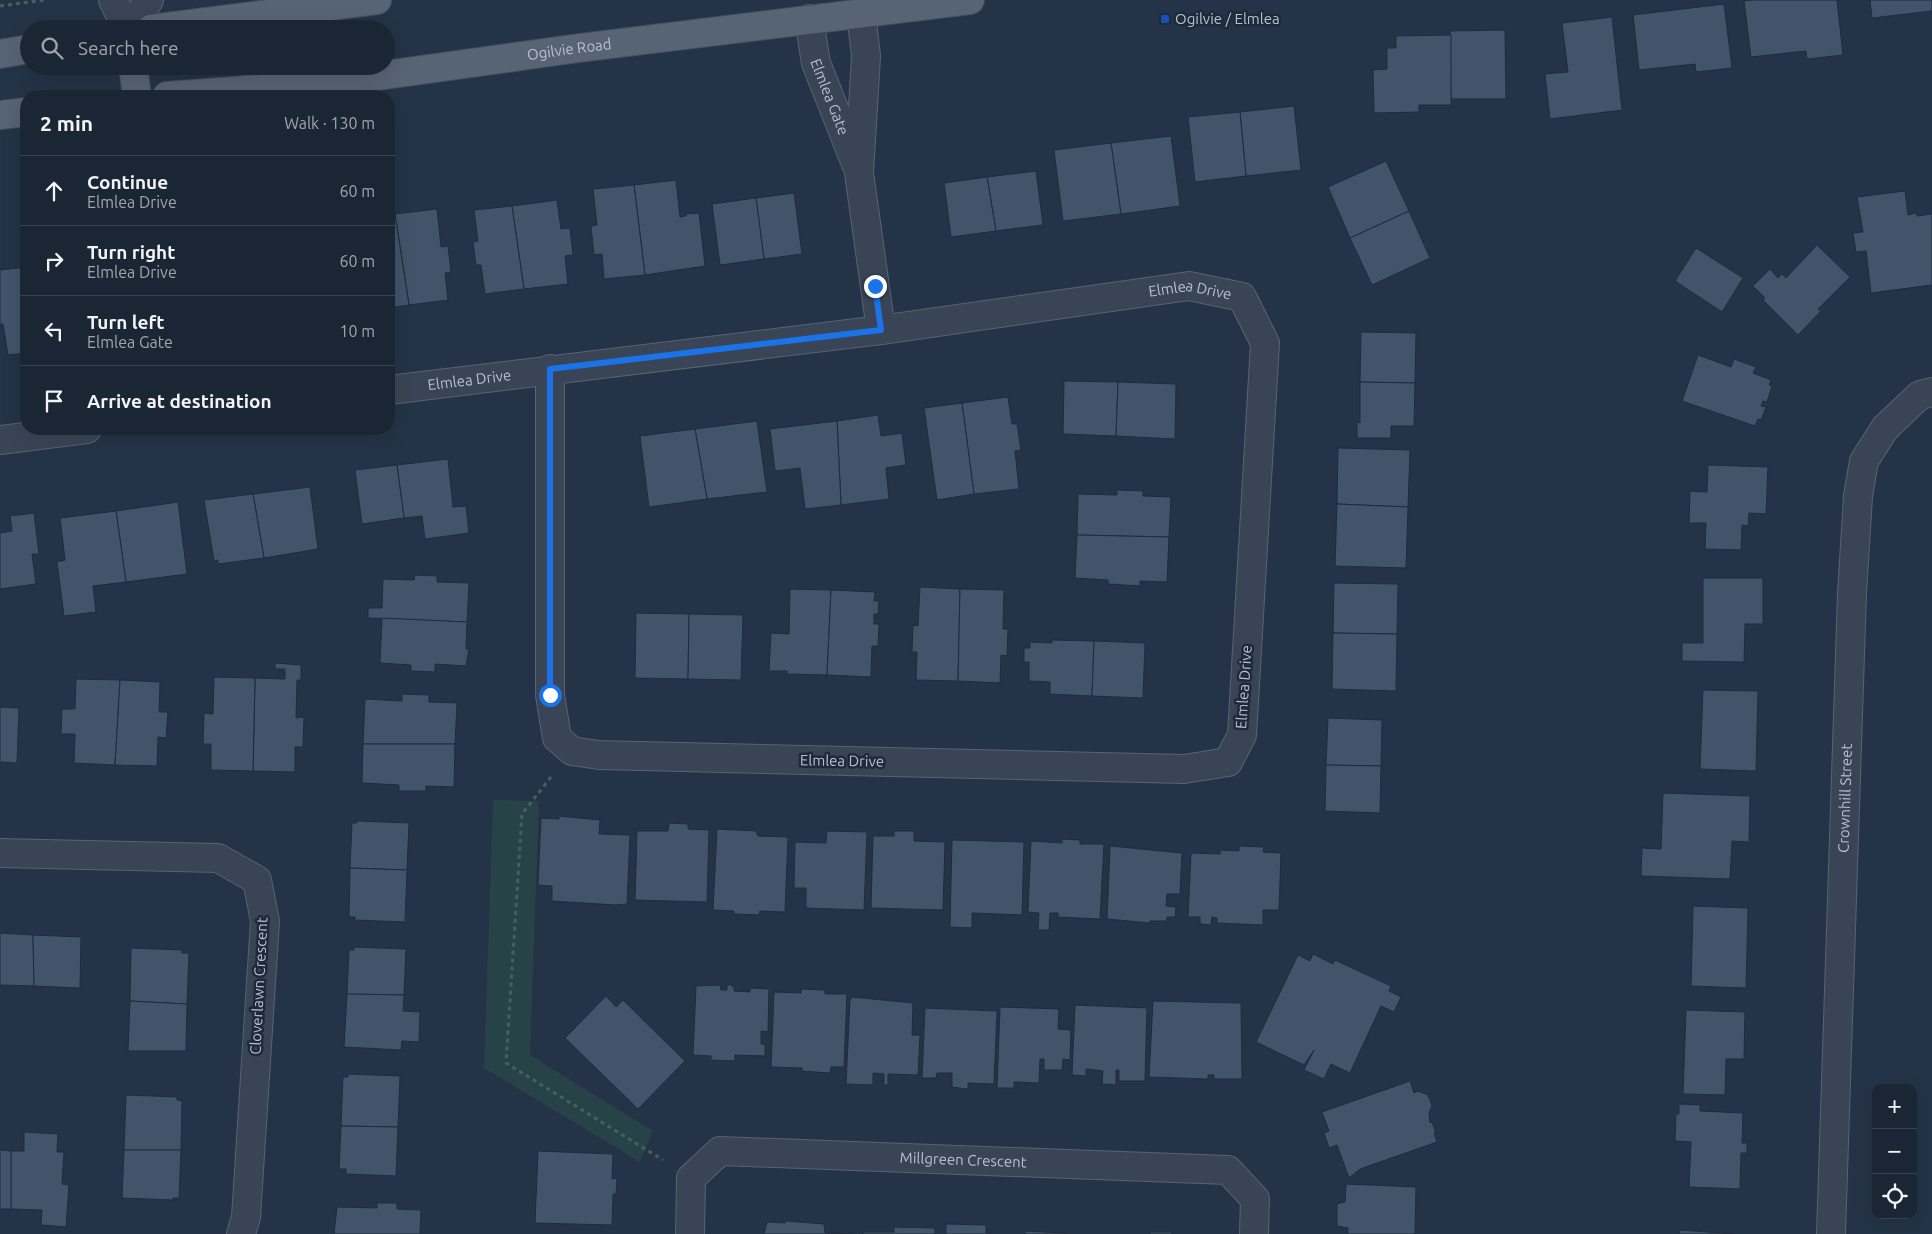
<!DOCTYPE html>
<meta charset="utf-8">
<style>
:root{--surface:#1b2635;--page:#283241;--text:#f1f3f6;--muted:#a0a5ad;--line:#394350}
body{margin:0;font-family:Ubuntu,sans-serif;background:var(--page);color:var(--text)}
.controls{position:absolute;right:15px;bottom:15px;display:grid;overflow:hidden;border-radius:10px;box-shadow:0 5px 20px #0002}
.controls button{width:45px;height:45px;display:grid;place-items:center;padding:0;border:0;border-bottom:1px solid var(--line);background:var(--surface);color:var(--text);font:25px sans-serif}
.stop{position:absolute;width:15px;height:15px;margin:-11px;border:4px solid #1a73e8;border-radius:50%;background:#fff}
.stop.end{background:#1a73e8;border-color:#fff;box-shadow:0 1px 5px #0008}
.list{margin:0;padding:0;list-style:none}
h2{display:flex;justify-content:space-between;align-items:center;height:65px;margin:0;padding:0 20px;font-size:21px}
h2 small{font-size:16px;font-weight:400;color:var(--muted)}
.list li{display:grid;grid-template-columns:32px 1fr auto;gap:15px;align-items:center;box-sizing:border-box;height:70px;padding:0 20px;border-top:1px solid var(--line)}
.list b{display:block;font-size:19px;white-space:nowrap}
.list p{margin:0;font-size:16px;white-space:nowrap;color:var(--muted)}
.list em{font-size:16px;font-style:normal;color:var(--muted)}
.icon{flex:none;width:28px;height:28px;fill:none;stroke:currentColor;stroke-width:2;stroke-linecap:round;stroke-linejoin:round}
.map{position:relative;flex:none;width:1932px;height:1234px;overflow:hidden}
.search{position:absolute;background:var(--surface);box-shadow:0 5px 20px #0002;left:20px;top:20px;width:375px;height:55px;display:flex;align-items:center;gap:12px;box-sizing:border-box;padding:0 18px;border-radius:28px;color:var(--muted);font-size:19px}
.panel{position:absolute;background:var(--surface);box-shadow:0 5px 20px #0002;left:20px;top:90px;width:375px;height:345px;border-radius:20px}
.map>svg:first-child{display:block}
</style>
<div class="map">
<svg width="1932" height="1234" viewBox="0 0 1932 1234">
<rect width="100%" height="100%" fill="#243347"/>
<path fill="#274347" d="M 493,800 L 539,801 L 530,1055 L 653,1131 L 640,1162 L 484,1068 Z"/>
<g fill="#435369" stroke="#202c3d">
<path d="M 1754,0 L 1837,0 L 1843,55 L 1807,59 L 1806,51 L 1751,57 L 1744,1 Z"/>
<path d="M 1870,0 L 1932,0 L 1932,11 L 1872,18 Z"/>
<path d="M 1724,4 L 1732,68 L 1696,72 L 1695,64 L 1639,70 L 1633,15 Z"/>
<path d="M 1612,17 L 1622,110 L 1550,119 L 1545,74 L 1568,72 L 1562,23 Z"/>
<path d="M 1505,30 L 1506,99 L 1451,99 L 1450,31 Z"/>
<path d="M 1451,35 L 1451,105 L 1419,105 L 1419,112 L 1374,113 L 1373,70 L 1387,69 L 1387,48 L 1396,48 L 1396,36 Z"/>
<path d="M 1294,106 L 1301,170 L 1246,176 L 1240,112 Z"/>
<path d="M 1240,112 L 1246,176 L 1195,182 L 1188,117 Z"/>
<path d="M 1171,136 L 1180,206 L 1121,214 L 1111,143 Z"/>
<path d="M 1111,143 L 1121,214 L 1063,221 L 1054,150 Z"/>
<path d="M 1386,161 L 1409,211 L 1350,238 L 1328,187 Z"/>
<path d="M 1036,171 L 1043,225 L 996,231 L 987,177 Z"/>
<path d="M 987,177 L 996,231 L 951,237 L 944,183 Z"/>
<path d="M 676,180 L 680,217 L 686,216 L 686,214 L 699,213 L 705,266 L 645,275 L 634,185 Z"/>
<path d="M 634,185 L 645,275 L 604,279 L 602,254 L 594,255 L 591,226 L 597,225 L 593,189 Z"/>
<path d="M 1905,191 L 1908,215 L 1916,213 L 1917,216 L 1932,214 L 1932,285 L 1871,293 L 1866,251 L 1856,252 L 1853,233 L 1863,232 L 1857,197 Z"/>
<path d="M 794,193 L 802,254 L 764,259 L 756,198 Z"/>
<path d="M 756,198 L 764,259 L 720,265 L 712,204 Z"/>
<path d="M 557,200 L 561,229 L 570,228 L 573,255 L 565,256 L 568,284 L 524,289 L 512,206 Z"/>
<path d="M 512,206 L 524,289 L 485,294 L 481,265 L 476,265 L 473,242 L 478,241 L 474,210 Z"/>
<path d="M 437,209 L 441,247 L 448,246 L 451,272 L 445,273 L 448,300 L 409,305 L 395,214 Z"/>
<path d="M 1409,211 L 1430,258 L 1372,285 L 1350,238 Z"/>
<path d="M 395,214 L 409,305 L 389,308 L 389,215 Z"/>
<path d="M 1817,245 L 1850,277 L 1818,309 L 1821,311 L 1798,335 L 1763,300 L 1765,298 L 1753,286 L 1770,269 L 1778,278 L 1782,274 L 1786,278 Z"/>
<path d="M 1696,248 L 1743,278 L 1722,312 L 1675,281 Z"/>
<path d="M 26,267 L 26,353 L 8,355 L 3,324 L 0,324 L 0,270 Z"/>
<path d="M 1361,332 L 1416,333 L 1415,383 L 1360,382 Z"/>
<path d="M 1698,355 L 1731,367 L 1734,359 L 1756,367 L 1753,373 L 1771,380 L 1769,385 L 1772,386 L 1767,402 L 1763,401 L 1761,406 L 1766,407 L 1761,420 L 1758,419 L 1755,426 L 1682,401 Z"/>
<path d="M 1064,381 L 1118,382 L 1116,436 L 1063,434 Z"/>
<path d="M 1118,382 L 1176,384 L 1175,439 L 1116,436 Z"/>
<path d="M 1360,382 L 1415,383 L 1414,426 L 1391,426 L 1391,438 L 1357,438 L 1357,422 L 1360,423 Z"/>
<path d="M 1008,397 L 1012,424 L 1017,424 L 1021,450 L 1015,451 L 1019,489 L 974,494 L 962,403 Z"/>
<path d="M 962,403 L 974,494 L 937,500 L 924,408 Z"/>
<path d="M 878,415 L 881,436 L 902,433 L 906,465 L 886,468 L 889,499 L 841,505 L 837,421 Z"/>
<path d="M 757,421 L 767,492 L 707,499 L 695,429 Z"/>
<path d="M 837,421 L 841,505 L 805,509 L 800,468 L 775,471 L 770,429 Z"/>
<path d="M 695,429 L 707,499 L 649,507 L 640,436 Z"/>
<path d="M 1338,448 L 1410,450 L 1408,507 L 1337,504 Z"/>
<path d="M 448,459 L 453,507 L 466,506 L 469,533 L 425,539 L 422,516 L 404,518 L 397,465 Z"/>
<path d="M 397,465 L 404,518 L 362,524 L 355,470 Z"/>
<path d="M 1708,465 L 1768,467 L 1766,514 L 1749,513 L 1748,526 L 1742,525 L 1741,550 L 1705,549 L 1706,523 L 1689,523 L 1690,491 L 1707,492 Z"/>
<path d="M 310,487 L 318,549 L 264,558 L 253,494 Z"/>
<path d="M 1117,490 L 1143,491 L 1143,496 L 1171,497 L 1169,537 L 1077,535 L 1078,494 L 1117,495 Z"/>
<path d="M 253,494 L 264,558 L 218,564 L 218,560 L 214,561 L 204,500 Z"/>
<path d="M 178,502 L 187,574 L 126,582 L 116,511 Z"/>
<path d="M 1337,504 L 1408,507 L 1406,568 L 1335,566 Z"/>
<path d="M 116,511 L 126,582 L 93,586 L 96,612 L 64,616 L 57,562 L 65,560 L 60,518 Z"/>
<path d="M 34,513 L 39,554 L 32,554 L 36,584 L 0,589 L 0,533 L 12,531 L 10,516 Z"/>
<path d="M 1077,535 L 1169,537 L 1167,582 L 1140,581 L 1140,586 L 1108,584 L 1108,580 L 1075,578 Z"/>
<path d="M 415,575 L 437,576 L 437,582 L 469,583 L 467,622 L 368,618 L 368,608 L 382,608 L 383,579 L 414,580 Z"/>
<path d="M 1703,578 L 1763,578 L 1763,624 L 1745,624 L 1744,662 L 1682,661 L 1682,643 L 1703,643 Z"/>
<path d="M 1334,583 L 1398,584 L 1397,634 L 1333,633 Z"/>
<path d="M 920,587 L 960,589 L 958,681 L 916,680 L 917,652 L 912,652 L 913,625 L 918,626 Z"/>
<path d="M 790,589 L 831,590 L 827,675 L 787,674 L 787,671 L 769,671 L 771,633 L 789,634 Z"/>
<path d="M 960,589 L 1004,590 L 1003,629 L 1008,629 L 1007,656 L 1001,655 L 1000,683 L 958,681 Z"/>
<path d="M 831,590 L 875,592 L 874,601 L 879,601 L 878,614 L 874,614 L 874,624 L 879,624 L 878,646 L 872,646 L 871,677 L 827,675 Z"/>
<path d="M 636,613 L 689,614 L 688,679 L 635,678 Z"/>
<path d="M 689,614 L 743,615 L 741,680 L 688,679 Z"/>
<path d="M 382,618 L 467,622 L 466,649 L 469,649 L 466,666 L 435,664 L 435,672 L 411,671 L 411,665 L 380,663 Z"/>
<path d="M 1333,633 L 1397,634 L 1396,691 L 1332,689 Z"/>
<path d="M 1052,640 L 1094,641 L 1092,696 L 1050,694 L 1050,682 L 1029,681 L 1029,662 L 1024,662 L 1024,648 L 1030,648 L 1030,642 L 1052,643 Z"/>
<path d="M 1094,641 L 1145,643 L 1143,698 L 1092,696 Z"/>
<path d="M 275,663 L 301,665 L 301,680 L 297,680 L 296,718 L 304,717 L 303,747 L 295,747 L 295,772 L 253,771 L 255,678 L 285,679 L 285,669 L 275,669 Z"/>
<path d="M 214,677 L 255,678 L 253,771 L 211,770 L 211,744 L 203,744 L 204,713 L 213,714 Z"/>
<path d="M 76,679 L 120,680 L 115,765 L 74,763 L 75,734 L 61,734 L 62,709 L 75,709 Z"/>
<path d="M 120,680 L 160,682 L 159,712 L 168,712 L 166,738 L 158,737 L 157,766 L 115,765 Z"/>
<path d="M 1703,690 L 1758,691 L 1756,771 L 1700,769 Z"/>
<path d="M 402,694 L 429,695 L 429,702 L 457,703 L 455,744 L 363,744 L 365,699 L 402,701 Z"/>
<path d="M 0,707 L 19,708 L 17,763 L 0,762 Z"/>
<path d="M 1328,718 L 1382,720 L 1381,766 L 1326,765 Z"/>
<path d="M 363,744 L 455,744 L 454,787 L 426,786 L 426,791 L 399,791 L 399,785 L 362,783 Z"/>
<path d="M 1326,765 L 1381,766 L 1380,813 L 1325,811 Z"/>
<path d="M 1663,793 L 1750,796 L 1749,842 L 1732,841 L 1730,879 L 1641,876 L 1642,848 L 1661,849 Z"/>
<path d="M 559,816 L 600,820 L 599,834 L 630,835 L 627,904 L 616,905 L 552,901 L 552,886 L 538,885 L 541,818 L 559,819 Z"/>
<path d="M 357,821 L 409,823 L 407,870 L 350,868 L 352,823 L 357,823 Z"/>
<path d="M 669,823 L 688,824 L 688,829 L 709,830 L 707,902 L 635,900 L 637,831 L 668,831 Z"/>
<path d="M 717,829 L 756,831 L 758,836 L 788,837 L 785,912 L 760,911 L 759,915 L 734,914 L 734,911 L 713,910 Z"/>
<path d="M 827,831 L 867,832 L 864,910 L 806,908 L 806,888 L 794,888 L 795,842 L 826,843 Z"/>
<path d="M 894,831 L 914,831 L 914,841 L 945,842 L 943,910 L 871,908 L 873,836 L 894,836 Z"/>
<path d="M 1062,839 L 1080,840 L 1080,844 L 1104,844 L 1100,919 L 1058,917 L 1058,913 L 1050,913 L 1049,930 L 1038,930 L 1039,913 L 1028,912 L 1031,841 L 1062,843 Z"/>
<path d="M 952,840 L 1024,842 L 1022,915 L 972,913 L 972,928 L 950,927 Z"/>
<path d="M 1110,846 L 1182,853 L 1180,894 L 1167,894 L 1166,906 L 1176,907 L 1175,917 L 1167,917 L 1167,921 L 1150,921 L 1150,923 L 1107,919 Z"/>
<path d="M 1239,846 L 1264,847 L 1263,852 L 1281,853 L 1279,910 L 1263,910 L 1263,925 L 1217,923 L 1217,918 L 1212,917 L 1211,925 L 1200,924 L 1200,917 L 1188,917 L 1191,853 L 1220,854 L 1220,850 L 1239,851 Z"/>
<path d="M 350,868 L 407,870 L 405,922 L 355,920 L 355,917 L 349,917 Z"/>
<path d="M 1693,906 L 1748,908 L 1746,988 L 1691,986 Z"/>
<path d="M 0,933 L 33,935 L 34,986 L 0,985 Z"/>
<path d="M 33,935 L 81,937 L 80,988 L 34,986 Z"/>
<path d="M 354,947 L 406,949 L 404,995 L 347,994 L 349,950 L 354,950 Z"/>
<path d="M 131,948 L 182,950 L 182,953 L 189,953 L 187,1004 L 130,1001 Z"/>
<path d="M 1313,954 L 1333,964 L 1335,960 L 1391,986 L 1389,991 L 1401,997 L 1394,1012 L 1381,1006 L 1350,1073 L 1331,1064 L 1324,1079 L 1304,1070 L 1314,1050 L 1304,1065 L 1256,1042 L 1298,955 L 1310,961 Z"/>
<path d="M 720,985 L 721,990 L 727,990 L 727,985 L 731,985 L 734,988 L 734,991 L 750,992 L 750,988 L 769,989 L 768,1032 L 761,1031 L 761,1044 L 765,1044 L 765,1056 L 735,1055 L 735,1061 L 711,1060 L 711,1056 L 693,1055 L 696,986 Z"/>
<path d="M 801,989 L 825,990 L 825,994 L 847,994 L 844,1067 L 831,1067 L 830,1073 L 802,1071 L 802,1068 L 771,1067 L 774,992 L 801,993 Z"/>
<path d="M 347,994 L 404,995 L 403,1011 L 420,1012 L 419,1042 L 402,1041 L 401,1050 L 344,1047 Z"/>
<path d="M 606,996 L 616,1007 L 623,1000 L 685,1061 L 638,1109 L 565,1038 Z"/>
<path d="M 852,997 L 913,1003 L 912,1035 L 920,1035 L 918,1075 L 888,1074 L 888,1085 L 884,1085 L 884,1074 L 873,1073 L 873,1085 L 846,1084 L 850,1000 Z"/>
<path d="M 130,1001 L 187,1004 L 186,1051 L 128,1051 Z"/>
<path d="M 1153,1001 L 1241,1003 L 1242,1079 L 1214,1079 L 1214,1075 L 1208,1075 L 1208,1079 L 1149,1077 Z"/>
<path d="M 1075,1005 L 1147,1008 L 1145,1081 L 1119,1081 L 1119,1070 L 1116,1070 L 1116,1085 L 1102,1084 L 1103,1071 L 1086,1069 L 1086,1076 L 1072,1075 Z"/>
<path d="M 1000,1007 L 1059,1009 L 1058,1029 L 1071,1030 L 1070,1060 L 1063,1059 L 1062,1070 L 1044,1070 L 1044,1059 L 1040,1059 L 1039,1083 L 1014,1082 L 1014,1088 L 997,1088 Z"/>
<path d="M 925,1008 L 997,1011 L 994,1084 L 968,1083 L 968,1089 L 959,1088 L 952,1087 L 952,1073 L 937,1073 L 936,1078 L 922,1078 Z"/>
<path d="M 1686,1010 L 1745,1012 L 1744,1059 L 1726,1059 L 1725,1095 L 1683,1094 Z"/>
<path d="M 348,1074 L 400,1076 L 398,1127 L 341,1126 L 343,1077 L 348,1077 Z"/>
<path d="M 1410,1081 L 1414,1093 L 1418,1091 L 1428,1095 L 1432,1106 L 1429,1113 L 1430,1123 L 1432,1122 L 1436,1133 L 1434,1133 L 1437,1142 L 1360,1169 L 1349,1178 L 1337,1145 L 1329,1148 L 1324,1133 L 1329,1131 L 1322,1112 Z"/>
<path d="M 126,1095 L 177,1097 L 177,1100 L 182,1101 L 181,1150 L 124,1150 Z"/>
<path d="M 1679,1104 L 1700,1105 L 1700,1111 L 1743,1113 L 1742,1143 L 1747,1143 L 1747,1153 L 1741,1153 L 1740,1189 L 1689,1187 L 1691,1142 L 1675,1141 L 1676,1114 L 1679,1114 Z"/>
<path d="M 341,1126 L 398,1127 L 396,1176 L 346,1174 L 346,1169 L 339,1169 Z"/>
<path d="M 24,1132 L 58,1134 L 57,1152 L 64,1152 L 62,1184 L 69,1185 L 66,1227 L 41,1225 L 42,1210 L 11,1209 L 11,1151 L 24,1151 Z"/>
<path d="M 0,1150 L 11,1151 L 11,1209 L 0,1209 Z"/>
<path d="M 124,1150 L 181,1150 L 179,1198 L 173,1198 L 173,1200 L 122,1198 Z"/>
<path d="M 538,1151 L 613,1154 L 612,1179 L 617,1178 L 616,1194 L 613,1194 L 612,1225 L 535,1223 Z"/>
<path d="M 1346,1184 L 1416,1187 L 1415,1234 L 1348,1234 L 1348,1228 L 1337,1226 L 1337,1204 L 1345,1202 Z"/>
<path d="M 377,1203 L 397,1203 L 397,1209 L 421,1210 L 420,1234 L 334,1234 L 337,1207 L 377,1208 Z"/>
<path d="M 786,1221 L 824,1224 L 825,1233 L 854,1234 L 764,1234 L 767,1222 L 785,1223 Z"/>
<path d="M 946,1224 L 986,1225 L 986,1234 L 946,1234 Z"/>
<path d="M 894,1227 L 935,1228 L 935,1234 L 863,1234 L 863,1232 L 894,1232 Z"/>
<path d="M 1680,1230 L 1735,1234 L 1679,1234 Z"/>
<path d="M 1025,1231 L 1065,1233 L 1065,1234 L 1025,1234 Z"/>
<rect x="1150" y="1232" width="22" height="2"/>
</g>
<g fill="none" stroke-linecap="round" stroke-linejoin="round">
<g stroke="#586373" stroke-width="30">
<g id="minor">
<path d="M 113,0 L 127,29"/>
<path d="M 861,13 L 866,56 L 859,173 L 881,330"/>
<path id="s1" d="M 809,19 L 816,63 L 856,164"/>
<path d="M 130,29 L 149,0"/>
<path id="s2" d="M 389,390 L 881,330 L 1189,286 L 1242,297 L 1265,343 L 1242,735 L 1228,762 L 1184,769 L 599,755 L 572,751 L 557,738 L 550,695 L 550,369"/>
<path d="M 0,440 L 87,429"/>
<path d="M 0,853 L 218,858 L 257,880 L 265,921 L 246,1217 L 241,1234"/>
<path id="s3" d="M 690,1234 L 691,1178 L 720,1151 L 1228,1170 L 1255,1199 L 1254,1234"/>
<path id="s4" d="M 1831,1234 L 1852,593 L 1858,496 L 1864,461 L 1885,428 L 1920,395 L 1932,392"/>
</g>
</g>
<g stroke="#434e5f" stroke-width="30">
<g id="major">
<path d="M 151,29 L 377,0"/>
<path d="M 0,54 L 29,49"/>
<path d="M 133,66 L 137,96"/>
<path id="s5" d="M 167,96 L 313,85 L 579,48 L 970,0"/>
<path d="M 0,115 L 26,112"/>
</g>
</g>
<g stroke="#456063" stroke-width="3" stroke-dasharray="4 4" stroke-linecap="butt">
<path d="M 0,6 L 45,0"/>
<path d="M 551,777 L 522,814 L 506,1063 L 663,1160"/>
</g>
<use href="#minor" stroke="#394556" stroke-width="28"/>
<use href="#major" stroke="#576476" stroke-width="28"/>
</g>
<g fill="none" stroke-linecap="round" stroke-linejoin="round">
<path stroke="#1a73e8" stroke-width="6" d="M 550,695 L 550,369 L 881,330 L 875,286"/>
</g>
<rect fill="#1a4fb4" stroke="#1e2a3b" stroke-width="2" x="1160" y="14" width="10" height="10" rx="2.5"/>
<g text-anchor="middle" stroke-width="5" stroke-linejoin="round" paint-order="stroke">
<g font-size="15" fill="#b7c0cf" stroke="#1e2a3b" text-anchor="start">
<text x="1175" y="24">Ogilvie / Elmlea</text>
</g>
<g font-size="15" fill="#b7c0cf" stroke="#1e2a3b">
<text dy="5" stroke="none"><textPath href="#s5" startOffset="405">Ogilvie Road</textPath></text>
<text dy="5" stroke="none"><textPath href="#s1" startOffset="81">Elmlea Gate</textPath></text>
<text dy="5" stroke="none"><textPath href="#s2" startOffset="808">Elmlea Drive</textPath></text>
<text dy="5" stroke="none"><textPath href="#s2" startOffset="81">Elmlea Drive</textPath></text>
<text transform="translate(1244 687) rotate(-86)" y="5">Elmlea Drive</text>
<text transform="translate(842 761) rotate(1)" y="5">Elmlea Drive</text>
<text dy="5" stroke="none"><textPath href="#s4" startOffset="436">Crownhill Street</textPath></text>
<text transform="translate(259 986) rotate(-87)" y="5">Cloverlawn Crescent</text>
<text dy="5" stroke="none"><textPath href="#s3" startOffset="339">Millgreen Crescent</textPath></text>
</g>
</g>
</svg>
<div class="controls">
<button>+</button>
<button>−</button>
<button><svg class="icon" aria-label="locate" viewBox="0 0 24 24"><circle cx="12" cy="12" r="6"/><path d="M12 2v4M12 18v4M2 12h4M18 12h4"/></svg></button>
</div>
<div class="stop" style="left:550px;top:695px"></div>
<div class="stop end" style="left:875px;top:286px"></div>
<div class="search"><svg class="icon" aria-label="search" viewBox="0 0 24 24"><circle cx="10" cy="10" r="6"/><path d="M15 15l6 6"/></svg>Search here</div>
<section class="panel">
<h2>2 min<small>Walk · 130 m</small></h2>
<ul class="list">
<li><svg class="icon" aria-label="ahead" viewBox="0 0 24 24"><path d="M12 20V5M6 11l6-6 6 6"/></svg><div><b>Continue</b><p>Elmlea Drive</p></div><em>60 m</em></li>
<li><svg class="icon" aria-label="right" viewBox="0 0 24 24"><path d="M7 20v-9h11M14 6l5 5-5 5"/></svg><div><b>Turn right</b><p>Elmlea Drive</p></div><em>60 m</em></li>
<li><svg class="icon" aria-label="left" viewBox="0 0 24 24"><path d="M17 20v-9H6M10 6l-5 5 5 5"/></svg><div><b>Turn left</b><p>Elmlea Gate</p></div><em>10 m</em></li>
<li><svg class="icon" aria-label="arrive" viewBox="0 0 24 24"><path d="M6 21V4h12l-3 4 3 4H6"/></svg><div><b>Arrive at destination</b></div></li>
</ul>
</section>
</div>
